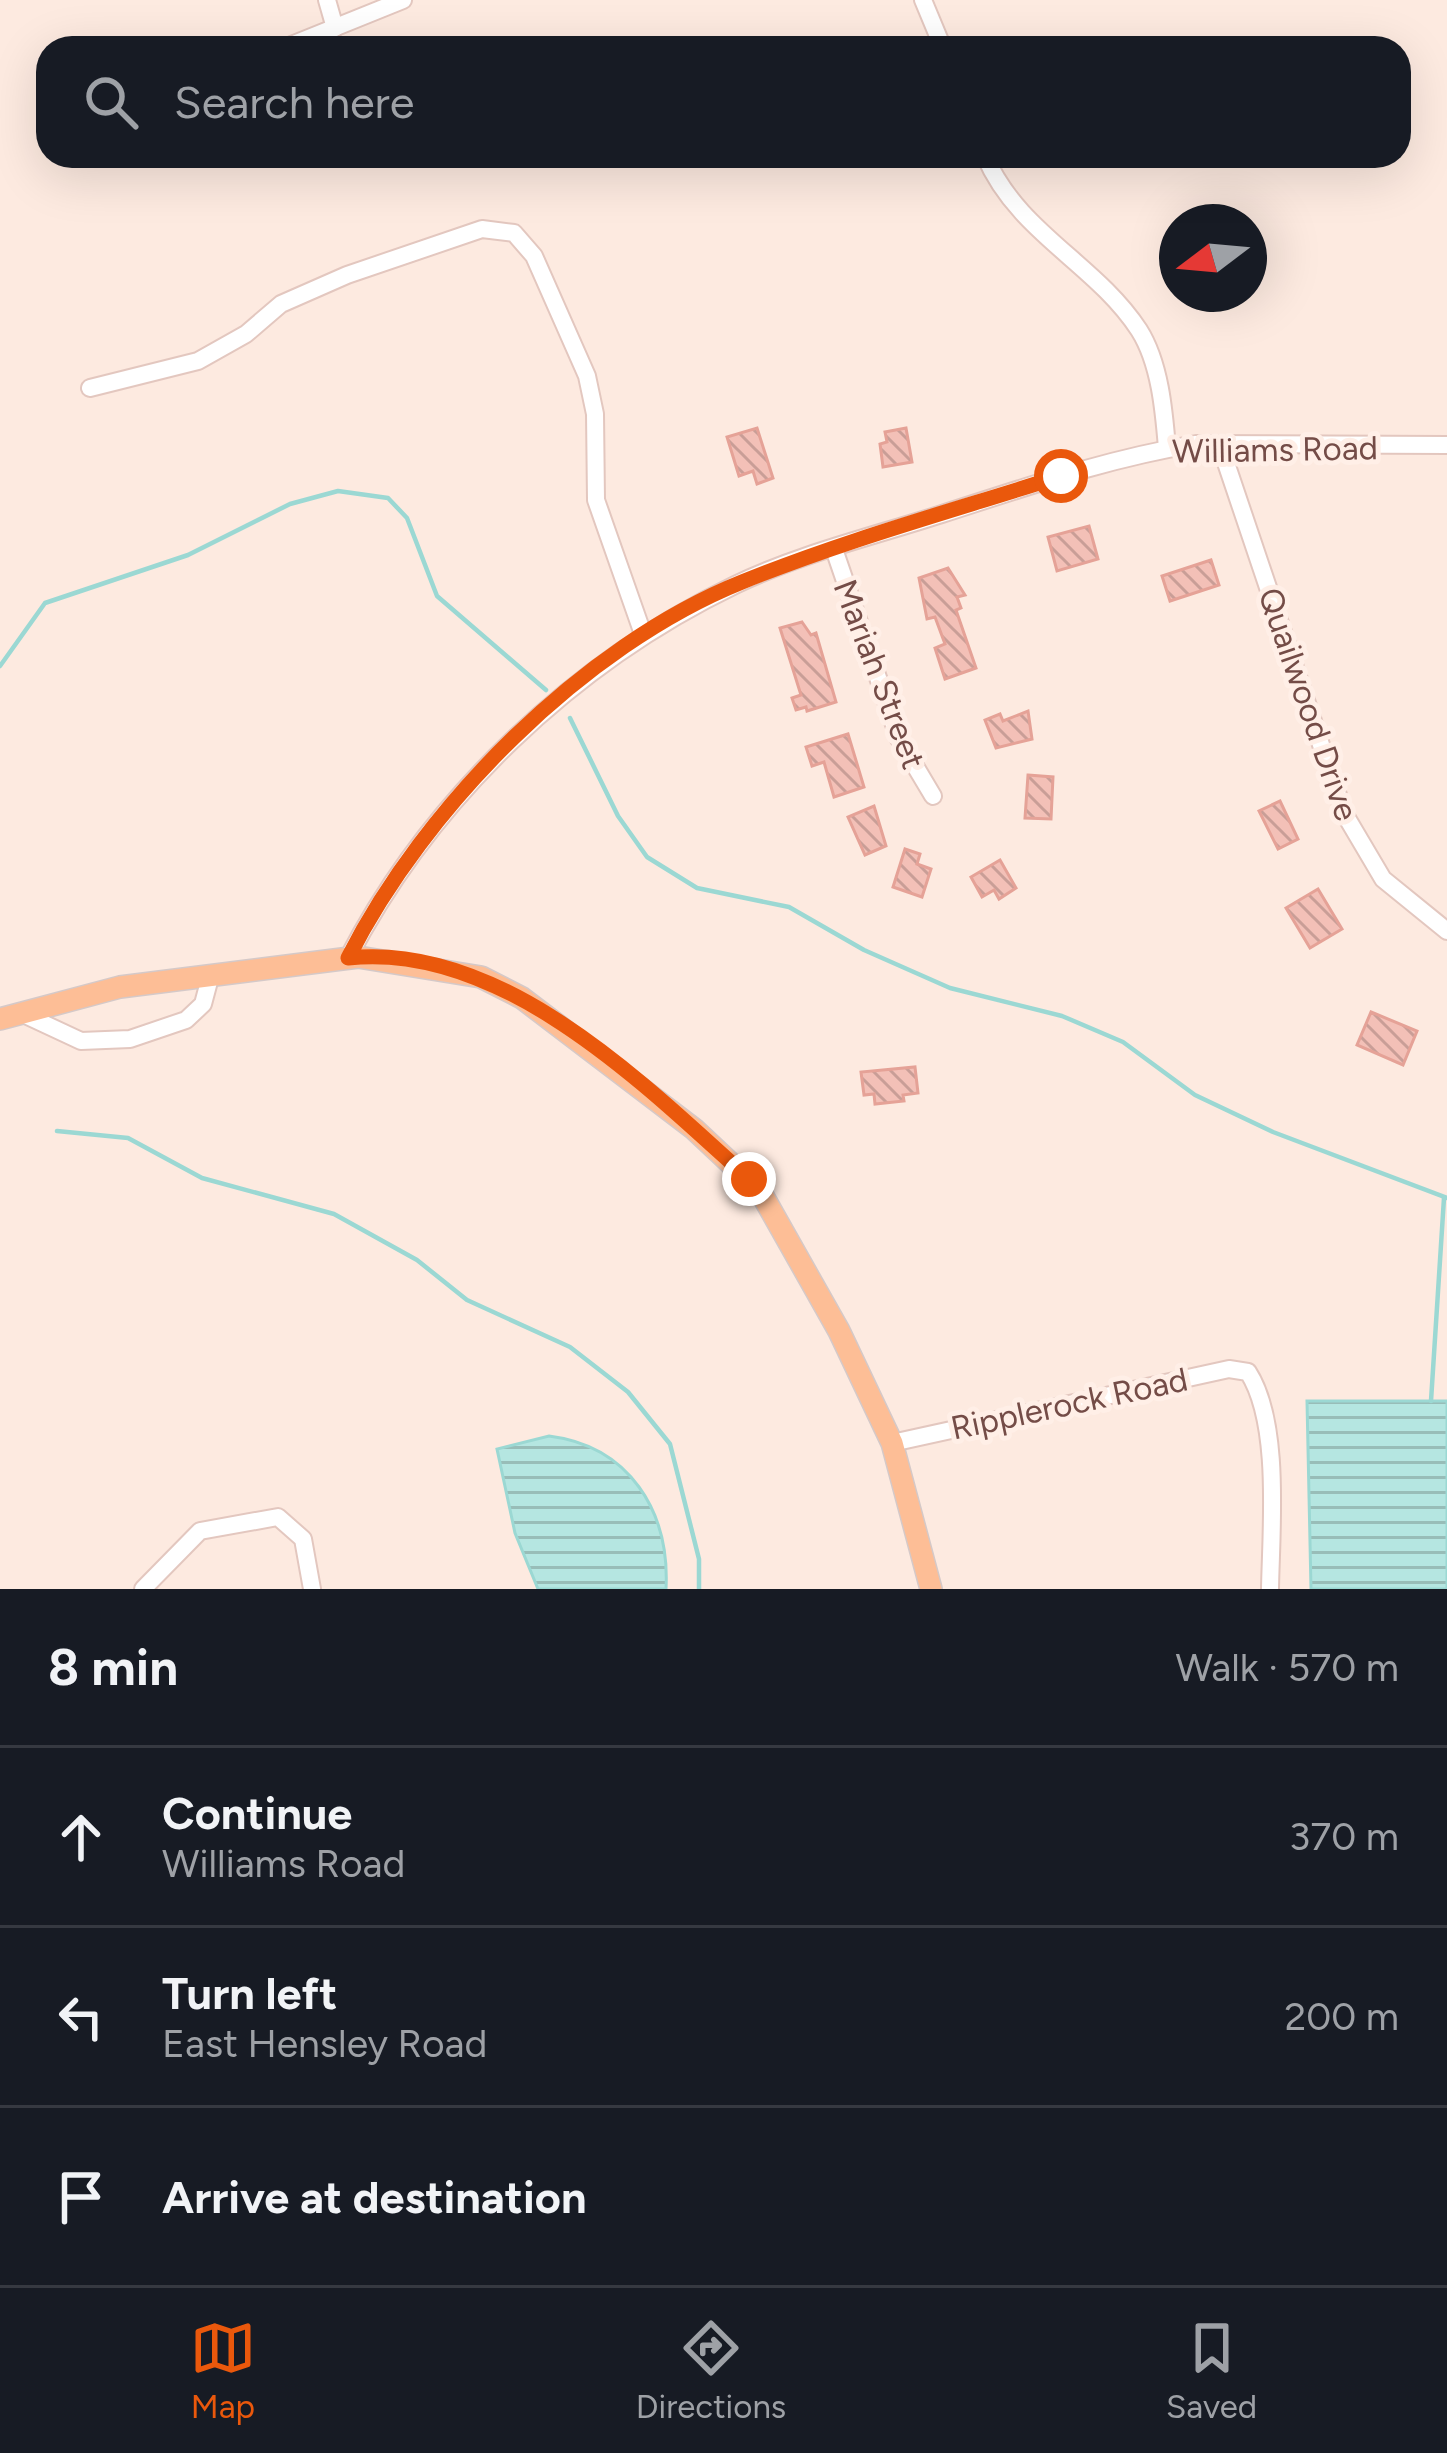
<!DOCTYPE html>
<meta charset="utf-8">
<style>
:root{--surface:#171b24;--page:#20242c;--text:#f1f3f6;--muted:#9ea1a6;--line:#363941;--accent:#ea580c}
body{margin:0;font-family:Figtree,sans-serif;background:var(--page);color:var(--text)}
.compass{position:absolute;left:1159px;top:204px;width:108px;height:108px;border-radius:50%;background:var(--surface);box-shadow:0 12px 48px #0002;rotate:254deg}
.stop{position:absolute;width:36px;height:36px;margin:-27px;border:9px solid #ea580c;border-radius:50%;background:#fff}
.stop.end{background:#ea580c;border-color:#fff;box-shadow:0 3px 12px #0008}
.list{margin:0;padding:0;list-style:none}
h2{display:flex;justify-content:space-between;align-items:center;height:156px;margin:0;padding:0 48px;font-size:51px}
h2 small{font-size:39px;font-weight:400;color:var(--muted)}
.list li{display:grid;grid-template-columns:78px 1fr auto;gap:36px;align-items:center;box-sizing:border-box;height:180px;padding:0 48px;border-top:3px solid var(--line)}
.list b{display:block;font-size:45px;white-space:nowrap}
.list p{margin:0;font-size:39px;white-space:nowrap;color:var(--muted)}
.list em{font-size:39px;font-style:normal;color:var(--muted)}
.icon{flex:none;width:66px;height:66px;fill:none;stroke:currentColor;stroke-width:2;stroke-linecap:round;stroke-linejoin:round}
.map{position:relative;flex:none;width:1447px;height:1589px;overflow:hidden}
.search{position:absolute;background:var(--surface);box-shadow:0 12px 48px #0002;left:36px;right:36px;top:36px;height:132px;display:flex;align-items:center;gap:30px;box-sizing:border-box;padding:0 42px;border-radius:36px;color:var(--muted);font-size:45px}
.sheet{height:696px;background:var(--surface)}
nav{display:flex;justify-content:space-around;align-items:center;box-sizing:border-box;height:168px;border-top:3px solid var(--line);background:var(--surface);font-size:33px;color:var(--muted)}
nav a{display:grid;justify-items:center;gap:6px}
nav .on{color:var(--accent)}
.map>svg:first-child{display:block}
</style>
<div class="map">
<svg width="1447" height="1589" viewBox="0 0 1447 1589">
<defs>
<pattern id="water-rules" width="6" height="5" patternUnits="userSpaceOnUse" patternTransform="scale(3)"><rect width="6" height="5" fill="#b5e6e1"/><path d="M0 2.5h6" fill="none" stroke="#98bdb8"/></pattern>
<pattern id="building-back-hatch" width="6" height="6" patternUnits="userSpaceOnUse" patternTransform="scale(3)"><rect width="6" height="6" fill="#f3c0b7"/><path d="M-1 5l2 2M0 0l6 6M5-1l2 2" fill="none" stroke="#c99e97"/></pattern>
</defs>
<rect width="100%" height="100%" fill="#fdeae0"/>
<g fill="url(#water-rules)" stroke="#9bd8d3" stroke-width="3">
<path d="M 1307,1401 L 1447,1401 L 1447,1589 L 1311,1589 Z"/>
<path d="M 549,1436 C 629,1446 670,1511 666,1589 L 538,1589 L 515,1533 L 497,1449 Z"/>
</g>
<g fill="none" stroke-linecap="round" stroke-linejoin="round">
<g stroke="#9bd8d3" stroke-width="4.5">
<path d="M 0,666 L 45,603 L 188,555 L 290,504 L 338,491 L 388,498 L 407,518 L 437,596 L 546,690"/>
<path d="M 570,718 L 618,816 L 647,857 L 697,888 L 789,907 L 864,950 L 950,988 L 1062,1016 L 1123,1042 L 1195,1095 L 1273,1132 L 1447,1198"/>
<path d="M 57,1131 L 128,1138 L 202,1178 L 334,1214 L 417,1260 L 467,1300 L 570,1347 L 628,1392 L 670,1444 L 699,1559 L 699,1589"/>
<path d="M 1431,1401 L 1444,1198"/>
</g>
</g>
<g fill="url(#building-back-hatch)" stroke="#e5a297" stroke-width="3">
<path d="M 757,428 L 773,478 L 757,484 L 753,471 L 739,476 L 727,437 Z"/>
<path d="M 906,428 L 912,462 L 883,467 L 880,444 L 887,442 L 885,432 Z"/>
<path d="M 1089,526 L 1098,559 L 1057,571 L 1048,537 Z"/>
<path d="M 1211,560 L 1219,585 L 1170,601 L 1162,576 Z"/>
<path d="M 948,568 L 965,595 L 957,597 L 961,608 L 956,610 L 976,668 L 945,679 L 935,648 L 945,644 L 935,617 L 927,619 L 919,578 Z"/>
<path d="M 802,622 L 811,635 L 816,633 L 836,702 L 807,711 L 806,707 L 796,710 L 792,698 L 801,695 L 780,628 Z"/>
<path d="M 1028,711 L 1032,739 L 996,748 L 985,720 L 1000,714 L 1003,721 Z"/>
<path d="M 848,734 L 864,787 L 834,797 L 824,762 L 812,766 L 806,747 Z"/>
<path d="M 1028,775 L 1053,777 L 1051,819 L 1025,818 Z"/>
<path d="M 1280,801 L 1298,839 L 1278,849 L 1259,811 Z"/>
<path d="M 874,806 L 886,846 L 865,855 L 848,817 Z"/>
<path d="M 905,849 L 920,854 L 917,864 L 931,869 L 922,897 L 893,887 Z"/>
<path d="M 1000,860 L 1016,888 L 999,899 L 994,890 L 982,897 L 971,877 Z"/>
<path d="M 1318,889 L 1342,929 L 1310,948 L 1286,908 Z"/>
<path d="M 1371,1012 L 1417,1031 L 1403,1065 L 1357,1045 Z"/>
<path d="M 915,1067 L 918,1093 L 903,1095 L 904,1101 L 875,1104 L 874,1094 L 864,1095 L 861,1072 Z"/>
</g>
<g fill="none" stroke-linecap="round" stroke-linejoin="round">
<g stroke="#e3c7bf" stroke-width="20">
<g id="minor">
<path d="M 327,0 L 335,28"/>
<path d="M 923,0 L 943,48"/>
<path d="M 284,48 L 403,0"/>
<path d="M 985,156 C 1018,233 1095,263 1139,330 C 1160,363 1164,411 1167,448"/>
<path d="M 90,388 L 198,361 L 246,334 L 281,304 L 347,275 L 482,229 L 514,233 L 534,256 L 587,376 L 595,414 L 596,500 L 643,634"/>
<path d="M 1220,445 L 1344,813 L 1383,879 L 1447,931"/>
<path d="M 834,549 L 899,739 L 933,796"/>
<path d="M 348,958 C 431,798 573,663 735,585 C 799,554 874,536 942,514 C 1026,487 1109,458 1196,444 L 1447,445"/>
<path d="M 21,1013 L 81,1041 L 130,1039 L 186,1020 L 203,1004 L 211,974"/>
<path d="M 892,1443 L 1229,1369 L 1248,1372 C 1281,1423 1271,1529 1270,1589"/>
<path d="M 143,1589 L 200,1531 L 278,1517 L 303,1539 L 312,1589"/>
</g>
</g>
<g stroke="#d5c9c8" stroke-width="24">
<path id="major" d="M 0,1019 L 120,987 L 358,957 L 481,977 L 522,998 L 694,1129 L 760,1191 L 839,1331 L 892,1443 L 931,1589"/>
</g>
<use href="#minor" stroke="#fff" stroke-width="16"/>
<use href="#major" stroke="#fdbe96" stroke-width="21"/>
</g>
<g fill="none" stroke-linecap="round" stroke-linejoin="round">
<path stroke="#ea580c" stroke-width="15" d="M 749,1179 C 644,1084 501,941 348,958 C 425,806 583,646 742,582 C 845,540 955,510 1061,476"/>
</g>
<g text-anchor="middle" stroke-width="10" stroke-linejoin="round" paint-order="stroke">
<g font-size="33" fill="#744c47" stroke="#ffefe7">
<text transform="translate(1275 449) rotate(-1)" y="12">Williams Road</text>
<text transform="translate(880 674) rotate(69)" y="12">Mariah Street</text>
<text transform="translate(1309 704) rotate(71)" y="12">Quailwood Drive</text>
<text transform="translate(1069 1403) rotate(-12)" y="12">Ripplerock Road</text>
</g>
</g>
</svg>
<svg class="compass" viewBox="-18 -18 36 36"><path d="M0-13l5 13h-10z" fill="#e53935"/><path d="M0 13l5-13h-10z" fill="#9ea1a6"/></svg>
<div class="stop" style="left:1061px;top:476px"></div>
<div class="stop end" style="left:749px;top:1179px"></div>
<div class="search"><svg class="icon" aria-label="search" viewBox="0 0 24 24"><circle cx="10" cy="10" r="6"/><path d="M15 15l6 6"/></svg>Search here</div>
</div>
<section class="sheet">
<h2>8 min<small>Walk · 570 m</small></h2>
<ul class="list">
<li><svg class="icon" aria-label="ahead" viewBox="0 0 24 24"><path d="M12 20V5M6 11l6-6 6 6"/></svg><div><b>Continue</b><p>Williams Road</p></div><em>370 m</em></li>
<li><svg class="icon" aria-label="left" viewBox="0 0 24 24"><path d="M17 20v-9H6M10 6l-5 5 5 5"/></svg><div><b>Turn left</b><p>East Hensley Road</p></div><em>200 m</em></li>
<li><svg class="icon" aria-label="arrive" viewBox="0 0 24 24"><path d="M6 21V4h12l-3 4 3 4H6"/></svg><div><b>Arrive at destination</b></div></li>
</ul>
</section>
<nav>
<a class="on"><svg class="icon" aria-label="map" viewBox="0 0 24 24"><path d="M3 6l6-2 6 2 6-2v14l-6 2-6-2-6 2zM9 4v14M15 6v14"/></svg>Map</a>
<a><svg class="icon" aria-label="directions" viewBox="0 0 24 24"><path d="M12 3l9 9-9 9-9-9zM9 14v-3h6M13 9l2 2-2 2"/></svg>Directions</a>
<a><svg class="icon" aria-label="saved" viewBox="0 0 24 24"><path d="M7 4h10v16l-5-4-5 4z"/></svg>Saved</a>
</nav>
